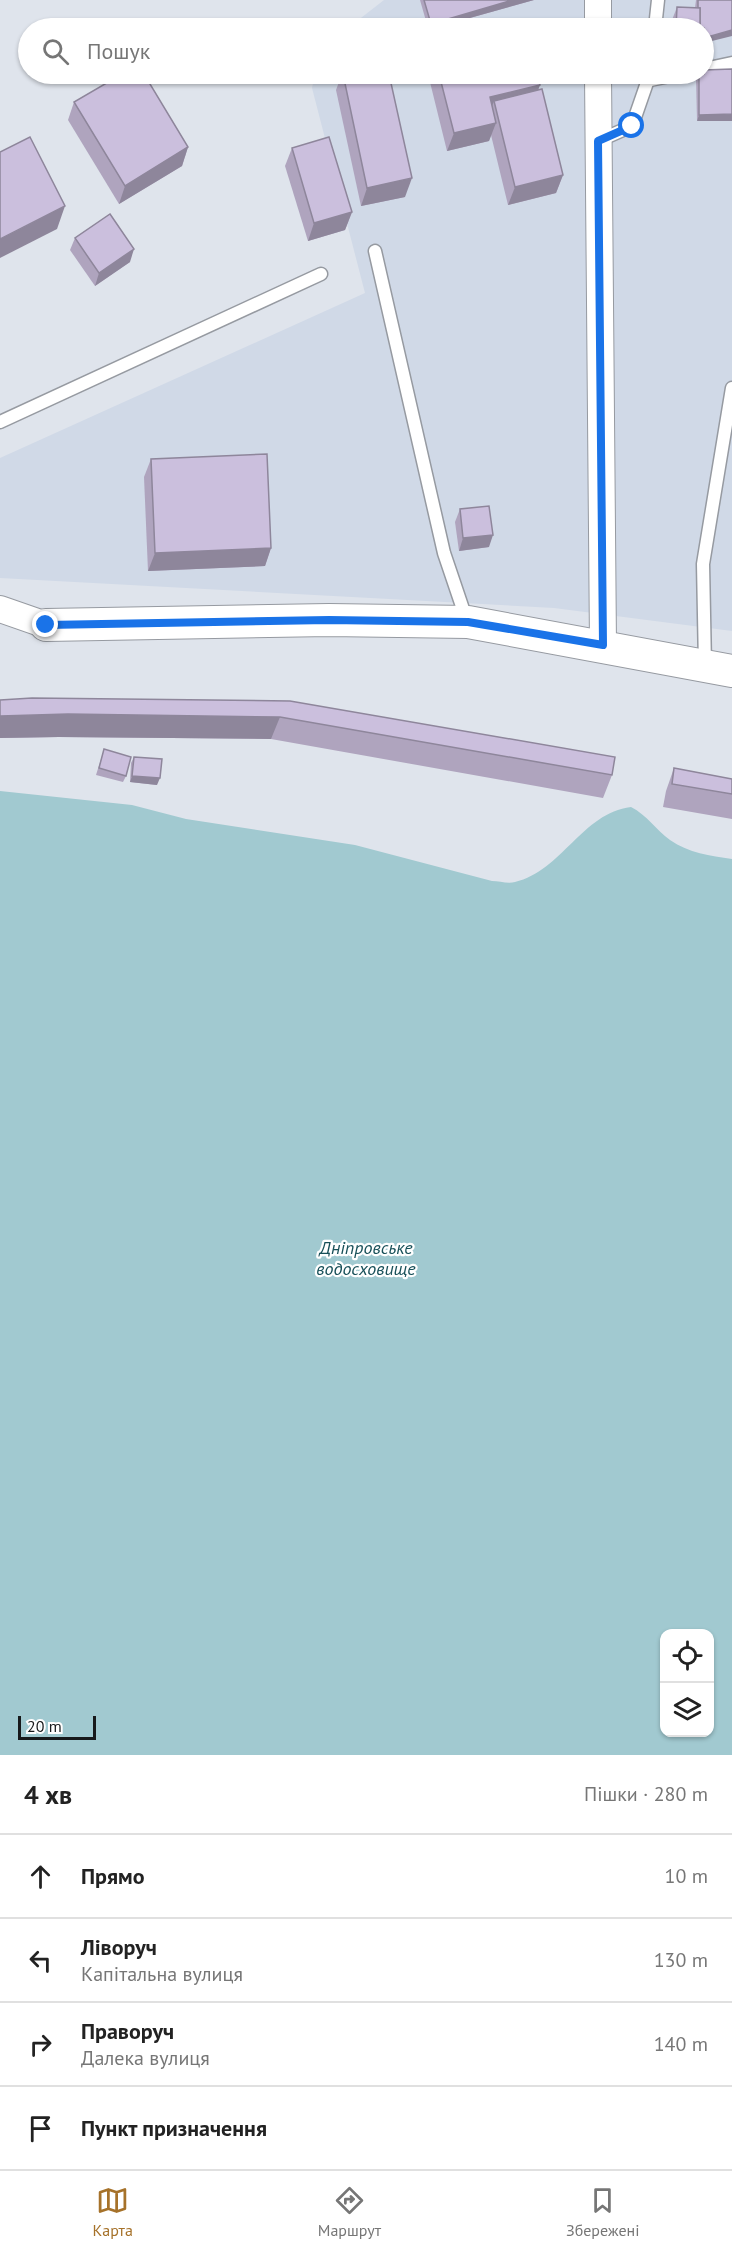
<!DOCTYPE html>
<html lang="uk">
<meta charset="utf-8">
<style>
:root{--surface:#fff;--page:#f2f2f2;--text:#222;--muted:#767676;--line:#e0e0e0;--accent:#a6722a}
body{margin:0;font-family:"PT Sans",sans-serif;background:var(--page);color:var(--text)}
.controls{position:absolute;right:18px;bottom:18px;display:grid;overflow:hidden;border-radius:12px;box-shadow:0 2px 4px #0004}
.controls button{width:54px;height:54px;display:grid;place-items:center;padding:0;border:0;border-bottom:2px solid var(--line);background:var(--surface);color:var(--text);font:30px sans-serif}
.scale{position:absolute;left:18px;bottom:15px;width:78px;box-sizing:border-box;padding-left:6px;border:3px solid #17191b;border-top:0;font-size:16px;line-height:21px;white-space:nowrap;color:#17191b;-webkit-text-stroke:4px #fff;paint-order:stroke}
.stop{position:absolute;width:18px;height:18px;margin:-14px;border:4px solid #1a73e8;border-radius:50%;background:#fff}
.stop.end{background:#1a73e8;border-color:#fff;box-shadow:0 2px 6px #0008}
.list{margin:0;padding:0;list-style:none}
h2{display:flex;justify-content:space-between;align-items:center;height:78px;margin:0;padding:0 24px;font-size:26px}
h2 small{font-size:20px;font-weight:400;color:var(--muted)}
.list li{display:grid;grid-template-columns:39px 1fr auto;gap:18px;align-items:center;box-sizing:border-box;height:84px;padding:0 24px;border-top:2px solid var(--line)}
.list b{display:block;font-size:22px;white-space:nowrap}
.list p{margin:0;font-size:20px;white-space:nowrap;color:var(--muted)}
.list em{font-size:20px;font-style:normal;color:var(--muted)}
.icon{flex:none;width:33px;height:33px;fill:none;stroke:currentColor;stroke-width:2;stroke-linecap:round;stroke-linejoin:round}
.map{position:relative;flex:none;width:732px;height:1755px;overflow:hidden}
.search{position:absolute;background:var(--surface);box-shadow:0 2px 4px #0004;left:18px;right:18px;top:18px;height:66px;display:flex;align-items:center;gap:15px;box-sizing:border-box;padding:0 21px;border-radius:33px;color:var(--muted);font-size:22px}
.sheet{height:414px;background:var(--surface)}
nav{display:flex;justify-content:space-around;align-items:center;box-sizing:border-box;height:84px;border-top:2px solid var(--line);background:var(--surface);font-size:16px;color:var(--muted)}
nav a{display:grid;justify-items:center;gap:3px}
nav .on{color:var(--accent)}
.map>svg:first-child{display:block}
</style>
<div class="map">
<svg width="732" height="1755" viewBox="0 0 732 1755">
<rect width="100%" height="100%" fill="#dfe4ec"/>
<path fill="#d0d9e7" d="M 384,0 L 732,0 L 732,631 L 554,608 L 0,578 L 0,458 L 365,293 L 312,88 L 315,74 L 704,74 L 704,28 L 348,28 Z"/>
<path fill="#a1c9d0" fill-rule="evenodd" d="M 0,791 L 132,805 L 186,819 L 355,845 L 492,881 C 499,881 508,884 515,882 C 562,871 582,813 631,807 C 647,815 656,830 670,840 C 689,853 710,856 732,859 L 732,1755 L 0,1755 ZM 664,1634 L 710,1634 L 710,1732 L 664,1732 Z"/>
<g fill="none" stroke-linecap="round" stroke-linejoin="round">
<g stroke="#969aa1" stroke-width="15">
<g id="service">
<path d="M 655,28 L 658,0"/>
<path d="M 704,69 L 732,63"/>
<path d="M 650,80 L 680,74"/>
<path d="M 598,141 L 632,126 L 650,74"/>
<path d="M 375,251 L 444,553 L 467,621"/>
<path d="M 0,422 L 321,274"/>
<path d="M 705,666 L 703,564 L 732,388"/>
</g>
</g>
<g stroke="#969aa1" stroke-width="28">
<g id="minor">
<path d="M 598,28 L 598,0"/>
<path d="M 598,74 L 603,645"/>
<path d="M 0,609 L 46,625"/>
</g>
</g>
<g stroke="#969aa1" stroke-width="34">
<path id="tertiary" d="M 46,625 L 329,620 L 468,622 L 732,671"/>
</g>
<use href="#service" stroke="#fff" stroke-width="12"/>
<use href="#minor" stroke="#fff" stroke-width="26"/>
<use href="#tertiary" stroke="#fff" stroke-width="32"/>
</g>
<g fill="#afa4be">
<path d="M 420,0 L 534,0 L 434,28 L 428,28 Z"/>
<path d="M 696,0 L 732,0 L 704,28 L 672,28 L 672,20 L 677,7 L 695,8 Z"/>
<path d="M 732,69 L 697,121 L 696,76 L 697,74 Z"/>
<path d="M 342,74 L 343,74 L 405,197 L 361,206 L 336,90 Z"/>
<path d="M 428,74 L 537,74 L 540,85 L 538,90 L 563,175 L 556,193 L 508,205 L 491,135 L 489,141 L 447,151 Z"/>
<path d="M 74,102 L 188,147 L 182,166 L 119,204 L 68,120 Z"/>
<path d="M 292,148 L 352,212 L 345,230 L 308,241 L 285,166 Z"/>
<path d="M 75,238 L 130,262 L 95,286 L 70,250 Z"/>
<path d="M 151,459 L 271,548 L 265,566 L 148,571 L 144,477 Z"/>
<path d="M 460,509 L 489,547 L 459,551 L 455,522 Z"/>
<path d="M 0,700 L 290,701 L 612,775 L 603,798 L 271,739 L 59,737 L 0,738 Z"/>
<path d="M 102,756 L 126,776 L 123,782 L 96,775 Z"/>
<path d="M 134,757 L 157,785 L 130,782 L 131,763 Z"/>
<path d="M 674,768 L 732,779 L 732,819 L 663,807 L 666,791 Z"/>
</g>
<g fill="#8e869b">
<path d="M 513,0 L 534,0 L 434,28 L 429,28 L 431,24 Z"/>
<path d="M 732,30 L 732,36 L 704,43 L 704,38 Z"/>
<path d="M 540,85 L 533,103 L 494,101 L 489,114 L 490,97 Z"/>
<path d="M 732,114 L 732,121 L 697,121 L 699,115 Z"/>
<path d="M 496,123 L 489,141 L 447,151 L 454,133 Z"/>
<path d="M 188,147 L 182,166 L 119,204 L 125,186 Z"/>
<path d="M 563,175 L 556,193 L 508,205 L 515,187 Z"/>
<path d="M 412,178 L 405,197 L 361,206 L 367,188 Z"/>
<path d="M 65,206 L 57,229 L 0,258 L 0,239 Z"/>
<path d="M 352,212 L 345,230 L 308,241 L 314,223 Z"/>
<path d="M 134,249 L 130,262 L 95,286 L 99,273 Z"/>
<path d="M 493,535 L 489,547 L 459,551 L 463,538 Z"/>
<path d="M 271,548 L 265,566 L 148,571 L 155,553 Z"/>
<path d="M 68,714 L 280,717 L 271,739 L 59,737 L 0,738 L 0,716 Z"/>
<path d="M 132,776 L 160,778 L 157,785 L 130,782 Z"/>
</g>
<g fill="#cbbfdd" stroke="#8e869b" stroke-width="1.5">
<path d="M 424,0 L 513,0 L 431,24 Z"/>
<path d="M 698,0 L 732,0 L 732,30 L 704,38 L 704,28 L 700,28 L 700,8 L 698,8 Z"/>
<path d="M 677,7 L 700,8 L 700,28 L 676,28 Z"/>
<path d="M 525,22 L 526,28 L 498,28 Z"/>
<path d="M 732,69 L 732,114 L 699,115 L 699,74 L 704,74 L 704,70 Z"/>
<path d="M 122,74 L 144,74 L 188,147 L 125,186 L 74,102 Z"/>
<path d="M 343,74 L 389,74 L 412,178 L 367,188 Z"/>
<path d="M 439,74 L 537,74 L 540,85 L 490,97 L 496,123 L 454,133 Z"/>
<path d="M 542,89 L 563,175 L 515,187 L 494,101 Z"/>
<path d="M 30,137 L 65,206 L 0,239 L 0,152 Z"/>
<path d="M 329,137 L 352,212 L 314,223 L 292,148 Z"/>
<path d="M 110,214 L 134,249 L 99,273 L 75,238 Z"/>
<path d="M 267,454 L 271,548 L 155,553 L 151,459 Z"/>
<path d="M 489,506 L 493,535 L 463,538 L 460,509 Z"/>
<path d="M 32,698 L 290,701 L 615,757 L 612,775 L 280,717 L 68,714 L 0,716 L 0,700 Z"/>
<path d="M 104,749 L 131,757 L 126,776 L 99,768 Z"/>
<path d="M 134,757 L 162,759 L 160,778 L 132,776 Z"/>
<path d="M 674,768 L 732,779 L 732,794 L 672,784 Z"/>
</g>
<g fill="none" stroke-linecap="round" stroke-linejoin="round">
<path stroke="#1a73e8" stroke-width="8" d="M 46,625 L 329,620 L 468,622 L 603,645 L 598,141 L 632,126"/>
</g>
<g text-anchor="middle" stroke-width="4.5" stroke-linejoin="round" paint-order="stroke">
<g font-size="18" font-style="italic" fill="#185059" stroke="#fff">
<text x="366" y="1254">Дніпровське<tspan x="366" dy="21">водосховище</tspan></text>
</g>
</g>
</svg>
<div class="controls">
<button><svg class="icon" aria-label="locate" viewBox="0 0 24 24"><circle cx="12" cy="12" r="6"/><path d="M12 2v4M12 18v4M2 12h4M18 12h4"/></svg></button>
<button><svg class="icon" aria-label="layers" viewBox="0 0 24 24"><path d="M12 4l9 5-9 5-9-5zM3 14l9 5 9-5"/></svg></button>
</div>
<div class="scale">20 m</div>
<div class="stop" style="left:632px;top:126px"></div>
<div class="stop end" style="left:46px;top:625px"></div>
<div class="search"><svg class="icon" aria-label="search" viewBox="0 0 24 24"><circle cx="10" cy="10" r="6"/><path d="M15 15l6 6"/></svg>Пошук</div>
</div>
<section class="sheet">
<h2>4 хв<small>Пішки · 280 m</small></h2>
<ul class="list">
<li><svg class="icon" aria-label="ahead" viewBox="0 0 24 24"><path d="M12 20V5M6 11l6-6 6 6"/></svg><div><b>Прямо</b></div><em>10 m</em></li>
<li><svg class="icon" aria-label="left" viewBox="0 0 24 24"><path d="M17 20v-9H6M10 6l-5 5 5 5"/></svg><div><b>Ліворуч</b><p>Капітальна вулиця</p></div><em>130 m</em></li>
<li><svg class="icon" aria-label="right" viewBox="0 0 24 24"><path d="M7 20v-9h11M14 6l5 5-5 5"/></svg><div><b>Праворуч</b><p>Далека вулиця</p></div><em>140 m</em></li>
<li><svg class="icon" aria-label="arrive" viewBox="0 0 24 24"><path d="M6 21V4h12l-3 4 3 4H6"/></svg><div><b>Пункт призначення</b></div></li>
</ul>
</section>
<nav>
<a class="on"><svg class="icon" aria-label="map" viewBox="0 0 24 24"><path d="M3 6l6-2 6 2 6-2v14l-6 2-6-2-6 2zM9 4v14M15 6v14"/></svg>Карта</a>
<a><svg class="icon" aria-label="directions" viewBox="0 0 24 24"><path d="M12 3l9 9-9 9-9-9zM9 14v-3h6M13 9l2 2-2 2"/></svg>Маршрут</a>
<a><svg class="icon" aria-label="saved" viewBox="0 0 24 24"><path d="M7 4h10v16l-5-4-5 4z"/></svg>Збережені</a>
</nav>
